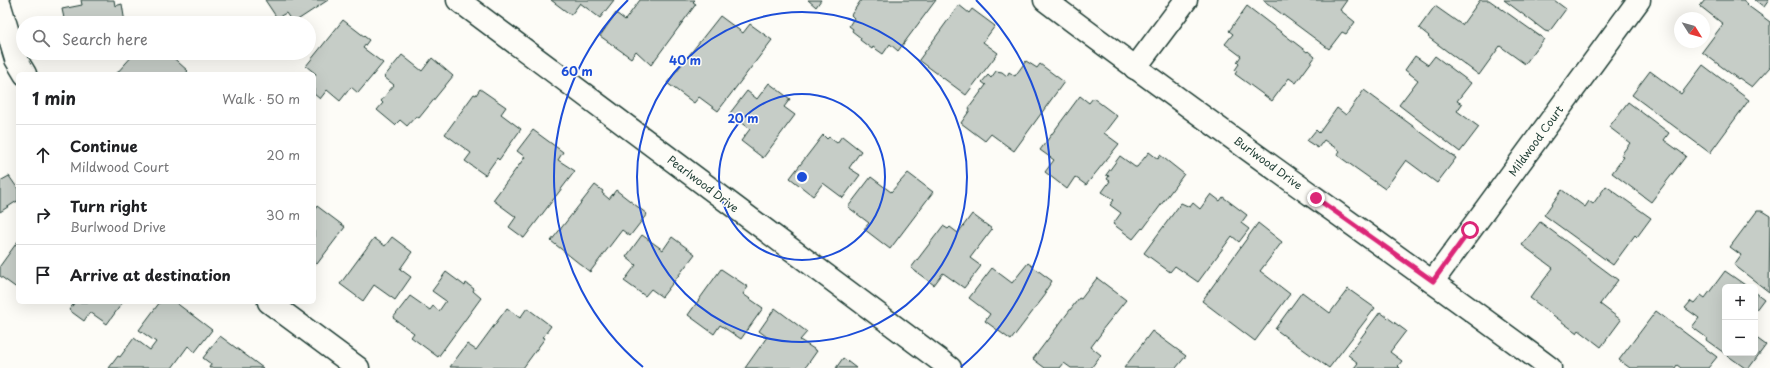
<!DOCTYPE html>
<meta charset="utf-8">
<style>
:root{--surface:#fff;--page:#f6f6f6;--text:#202124;--muted:#757577;--line:#e0e0e0}
body{margin:0;font-family:"Playpen Sans",sans-serif;background:var(--page);color:var(--text)}
.controls{position:absolute;right:12px;bottom:12px;display:grid;overflow:hidden;border-radius:6px;box-shadow:0 4px 16px #0002}
.controls button{width:36px;height:36px;display:grid;place-items:center;padding:0;border:0;border-bottom:1px solid var(--line);background:var(--surface);color:var(--text);font:20px sans-serif}
.compass{position:absolute;left:1674px;top:12px;width:36px;height:36px;border-radius:50%;background:var(--surface);box-shadow:0 4px 16px #0002;rotate:127deg}
.stop{position:absolute;width:12px;height:12px;margin:-9px;border:3px solid #db2777;border-radius:50%;background:#fff}
.stop.end{background:#db2777;border-color:#fff;box-shadow:0 1px 4px #0008}
.list{margin:0;padding:0;list-style:none}
h2{display:flex;justify-content:space-between;align-items:center;height:52px;margin:0;padding:0 16px;font-size:17px}
h2 small{font-size:13px;font-weight:400;color:var(--muted)}
.list li{display:grid;grid-template-columns:26px 1fr auto;gap:12px;align-items:center;box-sizing:border-box;height:60px;padding:0 16px;border-top:1px solid var(--line)}
.list b{display:block;font-size:15px;white-space:nowrap}
.list p{margin:0;font-size:13px;white-space:nowrap;color:var(--muted)}
.list em{font-size:13px;font-style:normal;color:var(--muted)}
.icon{flex:none;width:22px;height:22px;fill:none;stroke:currentColor;stroke-width:2;stroke-linecap:round;stroke-linejoin:round}
.map{position:relative;flex:none;width:1770px;height:368px;overflow:hidden}
.search{position:absolute;background:var(--surface);box-shadow:0 4px 16px #0002;left:16px;top:16px;width:300px;height:44px;display:flex;align-items:center;gap:10px;box-sizing:border-box;padding:0 14px;border-radius:22px;color:var(--muted);font-size:15px}
.panel{position:absolute;background:var(--surface);box-shadow:0 4px 16px #0002;left:16px;top:72px;width:300px;height:232px;border-radius:6px}
.map>svg:first-child{display:block}
</style>
<div class="map">
<svg width="1770" height="368" viewBox="0 0 1770 368">
<rect width="100%" height="100%" fill="#fdfcf7"/>
<filter id="ink" filterUnits="userSpaceOnUse"><feTurbulence type="fractalNoise" baseFrequency=".025" numOctaves="2"/><feDisplacementMap in="SourceGraphic" scale="8" xChannelSelector="R" yChannelSelector="G"/><feConvolveMatrix kernelMatrix="1 2 1 2 8 2 1 2 1" color-interpolation-filters="sRGB"/></filter>
<g filter="url(#ink)">
<g fill="#c6cdc7" stroke="#1f3d34">
<path d="M 81,0 L 114,0 L 115,6 L 122,4 L 125,23 L 65,23 L 62,9 L 82,5 Z"/>
<path d="M 265,0 L 328,0 L 293,23 L 286,13 L 277,18 Z"/>
<path d="M 551,0 L 614,0 L 600,18 L 580,3 L 571,15 Z"/>
<path d="M 640,0 L 695,0 L 693,2 L 696,4 L 651,65 L 636,51 L 631,58 L 600,36 L 616,13 L 625,20 Z"/>
<path d="M 808,0 L 821,0 L 816,7 Z"/>
<path d="M 861,0 L 936,0 L 898,51 L 890,44 L 883,54 L 873,47 L 872,49 L 860,40 L 861,38 L 852,31 L 853,29 L 849,26 L 854,18 L 851,15 Z"/>
<path d="M 1263,0 L 1347,0 L 1340,10 L 1355,22 L 1346,34 L 1342,32 L 1329,49 Z"/>
<path d="M 1480,0 L 1489,0 L 1544,39 L 1525,64 L 1500,46 L 1479,75 L 1428,37 L 1429,36 L 1419,28 L 1435,6 L 1462,25 Z"/>
<path d="M 1504,0 L 1554,0 L 1566,9 L 1549,32 L 1545,31 Z"/>
<path d="M 1705,0 L 1743,0 L 1748,4 L 1747,5 L 1770,22 L 1770,67 L 1752,87 L 1739,78 L 1738,79 L 1702,52 L 1723,24 L 1700,6 Z"/>
<path d="M 1755,0 L 1769,0 L 1764,7 Z"/>
<path d="M 959,5 L 969,13 L 972,9 L 995,26 L 983,42 L 998,53 L 966,95 L 919,60 Z"/>
<path d="M 1247,6 L 1307,52 L 1308,51 L 1315,57 L 1296,83 L 1289,78 L 1272,101 L 1235,74 L 1237,71 L 1235,70 L 1239,64 L 1237,62 L 1241,56 L 1225,44 L 1233,34 L 1229,31 Z"/>
<path d="M 720,16 L 743,33 L 750,24 L 772,40 L 718,111 L 699,97 L 694,103 L 667,83 Z"/>
<path d="M 343,20 L 369,40 L 363,48 L 383,63 L 358,93 L 351,87 L 340,101 L 327,90 L 320,99 L 314,94 L 314,77 L 316,74 L 306,66 Z"/>
<path d="M 135,53 L 168,53 L 188,71 L 185,74 L 116,74 Z"/>
<path d="M 402,55 L 422,71 L 432,58 L 453,76 L 419,118 L 416,116 L 407,126 L 400,120 L 395,125 L 377,110 L 383,103 L 381,101 L 394,85 L 384,77 Z"/>
<path d="M 1415,56 L 1428,65 L 1435,56 L 1471,83 L 1457,101 L 1462,104 L 1457,111 L 1479,127 L 1460,152 L 1399,105 L 1418,80 L 1405,70 Z"/>
<path d="M 1026,61 L 1037,68 L 1040,64 L 1064,82 L 1014,151 L 991,134 L 985,141 L 961,123 L 970,110 L 969,108 L 986,85 L 982,82 L 988,75 L 991,78 L 996,71 L 1002,72 L 1007,76 L 1009,72 L 1015,76 Z"/>
<path d="M 1703,65 L 1749,100 L 1710,153 L 1632,95 L 1650,71 L 1681,94 Z"/>
<path d="M 769,83 L 790,99 L 784,107 L 795,115 L 763,158 L 741,141 L 750,129 L 730,113 L 747,91 L 757,99 Z"/>
<path d="M 480,89 L 506,107 L 501,114 L 521,129 L 499,160 L 497,158 L 485,175 L 465,161 L 471,153 L 445,134 L 474,94 L 476,95 Z"/>
<path d="M 1364,90 L 1456,158 L 1437,183 L 1406,160 L 1385,189 L 1337,155 L 1340,151 L 1324,140 L 1318,148 L 1307,141 L 1316,130 L 1319,133 L 1337,108 L 1346,115 Z"/>
<path d="M 1080,96 L 1089,103 L 1093,98 L 1117,116 L 1104,133 L 1119,144 L 1086,185 L 1075,177 L 1067,189 L 1045,172 L 1054,160 L 1040,150 Z"/>
<path d="M 1628,102 L 1669,133 L 1664,140 L 1686,156 L 1651,202 L 1612,173 L 1624,157 L 1621,155 L 1630,143 L 1609,127 Z"/>
<path d="M 533,130 L 563,152 L 558,160 L 575,171 L 524,238 L 509,227 L 516,217 L 493,200 L 525,157 L 517,151 Z"/>
<path d="M 823,135 L 827,139 L 829,137 L 837,143 L 842,136 L 861,151 L 849,168 L 860,175 L 843,198 L 823,183 L 813,196 L 790,178 Z"/>
<path d="M 1149,152 L 1158,159 L 1160,155 L 1184,174 L 1143,229 L 1142,228 L 1133,239 L 1113,224 L 1121,213 L 1110,205 L 1114,200 L 1102,192 L 1110,181 L 1107,179 L 1109,176 L 1106,175 L 1120,156 L 1135,167 L 1137,167 Z"/>
<path d="M 908,173 L 933,192 L 890,249 L 864,229 L 869,223 L 848,207 L 871,177 L 891,192 Z"/>
<path d="M 9,176 L 18,189 L 18,203 L 17,201 L 0,212 L 0,181 Z"/>
<path d="M 595,185 L 603,191 L 602,193 L 609,199 L 616,190 L 647,214 L 630,236 L 622,230 L 590,272 L 551,241 Z"/>
<path d="M 1606,186 L 1651,218 L 1637,237 L 1635,235 L 1613,265 L 1544,215 L 1562,190 L 1585,207 L 1589,201 L 1593,204 Z"/>
<path d="M 1211,194 L 1220,201 L 1223,197 L 1247,215 L 1241,223 L 1249,229 L 1239,242 L 1232,236 L 1198,282 L 1175,266 L 1170,272 L 1144,253 L 1181,203 L 1190,207 L 1193,203 L 1200,209 Z"/>
<path d="M 317,206 L 345,227 L 317,264 L 314,262 L 314,211 Z"/>
<path d="M 1757,211 L 1762,211 L 1770,216 L 1769,292 L 1734,265 L 1741,255 L 1730,247 Z"/>
<path d="M 972,214 L 992,229 L 970,258 L 981,266 L 964,288 L 943,273 L 934,285 L 911,268 L 943,226 L 948,229 L 950,227 L 958,233 Z"/>
<path d="M 1540,222 L 1618,280 L 1600,304 L 1621,320 L 1601,347 L 1579,330 L 1577,333 L 1530,298 L 1553,268 L 1522,245 Z"/>
<path d="M 1258,223 L 1282,242 L 1260,271 L 1290,294 L 1255,341 L 1202,301 Z"/>
<path d="M 642,235 L 663,250 L 672,237 L 695,254 L 662,297 L 651,289 L 645,296 L 624,281 L 636,265 L 626,257 Z"/>
<path d="M 392,237 L 412,252 L 400,269 L 411,277 L 395,300 L 374,285 L 363,301 L 340,284 L 374,238 L 385,246 Z"/>
<path d="M 18,241 L 18,289 L 0,276 L 0,266 Z"/>
<path d="M 1028,263 L 1052,281 L 1044,293 L 1046,294 L 1011,340 L 985,321 L 990,314 L 969,298 L 992,268 L 1012,283 Z"/>
<path d="M 721,269 L 748,287 L 743,294 L 763,308 L 741,339 L 720,325 L 714,334 L 688,315 Z"/>
<path d="M 1725,271 L 1748,287 L 1725,287 L 1725,353 L 1755,353 L 1755,337 L 1766,345 L 1749,368 L 1745,368 L 1706,340 L 1707,338 L 1692,327 L 1699,318 L 1685,308 L 1691,301 L 1694,303 L 1701,295 L 1705,298 Z"/>
<path d="M 446,272 L 465,286 L 466,283 L 474,289 L 473,291 L 481,298 L 438,357 L 411,337 L 414,333 L 393,318 L 410,296 L 430,310 L 433,306 L 439,311 L 446,301 L 432,291 Z"/>
<path d="M 1097,278 L 1126,300 L 1102,330 L 1103,331 L 1091,347 L 1101,355 L 1091,368 L 1071,368 L 1064,363 L 1060,368 L 1045,368 L 1033,359 L 1079,298 L 1081,299 Z"/>
<path d="M 1348,289 L 1375,308 L 1329,368 L 1275,329 L 1302,292 L 1330,313 Z"/>
<path d="M 1755,292 L 1764,299 L 1755,311 Z"/>
<path d="M 75,302 L 123,302 L 107,324 L 90,312 L 84,321 L 69,310 Z"/>
<path d="M 160,302 L 175,302 L 212,330 L 195,352 L 188,346 L 172,368 L 109,368 L 118,356 L 120,357 L 134,338 L 150,350 L 156,342 L 139,330 Z"/>
<path d="M 507,308 L 520,318 L 527,308 L 551,326 L 543,337 L 545,338 L 523,368 L 450,367 L 467,344 L 476,350 Z"/>
<path d="M 775,308 L 807,332 L 800,340 L 817,351 L 805,368 L 745,368 L 767,337 L 759,331 Z"/>
<path d="M 1656,311 L 1717,357 L 1708,368 L 1681,368 L 1677,365 L 1675,368 L 1630,368 L 1619,360 Z"/>
<path d="M 1380,312 L 1406,331 L 1390,352 L 1402,361 L 1398,366 L 1400,368 L 1354,368 L 1358,363 L 1348,355 Z"/>
<path d="M 1152,331 L 1186,356 L 1176,368 L 1124,368 Z"/>
<path d="M 220,336 L 263,368 L 209,368 L 211,364 L 203,358 Z"/>
<path d="M 843,358 L 856,368 L 836,368 Z"/>
</g>
<g fill="none" stroke-linecap="round" stroke-linejoin="round">
<g stroke="#1f3d34" stroke-width="25">
<g id="minor">
<path d="M 458,0 L 950,368"/>
<path d="M 1045,0 C 1211,126 1383,244 1550,368"/>
<path d="M 0,6 L 16,59 L 25,74"/>
<path d="M 1135,68 L 1186,0"/>
<path d="M 1433,281 L 1639,0"/>
<path d="M 269,302 L 358,368"/>
</g>
</g>
<use href="#minor" stroke="#fdfcf7" stroke-width="22"/>
</g>
</g>
<g fill="none" stroke-linecap="round" stroke-linejoin="round" filter="url(#ink)">
<path stroke="#db2777" stroke-width="5" d="M 1316,198 L 1433,281 L 1470,230"/>
</g>
<g fill="none" stroke="#1d4ed8" stroke-width="2">
<circle cx="802" cy="177" r="83"/>
<circle cx="802" cy="177" r="165"/>
<path d="M643 367A248 248 0 0 1 628 0M976 0A248 248 0 0 1 961 367"/>
</g>
<g text-anchor="middle" stroke-width="3" stroke-linejoin="round" paint-order="stroke">
<g font-size="11" fill="#1f3d34" stroke="#fdfcf7">
<text transform="translate(1536 141) rotate(-54)" y="4">Mildwood Court</text>
<text transform="translate(1268 163) rotate(36)" y="4">Burlwood Drive</text>
<text transform="translate(703 184) rotate(37)" y="4">Pearlwood Drive</text>
</g>
</g>
<circle cx="802" cy="177" r="6" fill="#1d4ed8" stroke="#fdfcf7" stroke-width="2"/>
<g font-size="12" text-anchor="middle" font-weight="bold" fill="#1d4ed8" stroke="#fdfcf7" stroke-width="3" stroke-linejoin="round" paint-order="stroke">
<text x="685" y="65">40 m</text>
<text x="577" y="76">60 m</text>
<text x="743" y="123">20 m</text>
</g>
</svg>
<div class="controls">
<button>+</button>
<button>−</button>
</div>
<svg class="compass" viewBox="-18 -18 36 36"><path d="M0-13l5 13h-10z" fill="#e53935"/><path d="M0 13l5-13h-10z" fill="#757577"/></svg>
<div class="stop" style="left:1470px;top:230px"></div>
<div class="stop end" style="left:1316px;top:198px"></div>
<div class="search"><svg class="icon" aria-label="search" viewBox="0 0 24 24"><circle cx="10" cy="10" r="6"/><path d="M15 15l6 6"/></svg>Search here</div>
<section class="panel">
<h2>1 min<small>Walk · 50 m</small></h2>
<ul class="list">
<li><svg class="icon" aria-label="ahead" viewBox="0 0 24 24"><path d="M12 20V5M6 11l6-6 6 6"/></svg><div><b>Continue</b><p>Mildwood Court</p></div><em>20 m</em></li>
<li><svg class="icon" aria-label="right" viewBox="0 0 24 24"><path d="M7 20v-9h11M14 6l5 5-5 5"/></svg><div><b>Turn right</b><p>Burlwood Drive</p></div><em>30 m</em></li>
<li><svg class="icon" aria-label="arrive" viewBox="0 0 24 24"><path d="M6 21V4h12l-3 4 3 4H6"/></svg><div><b>Arrive at destination</b></div></li>
</ul>
</section>
</div>
